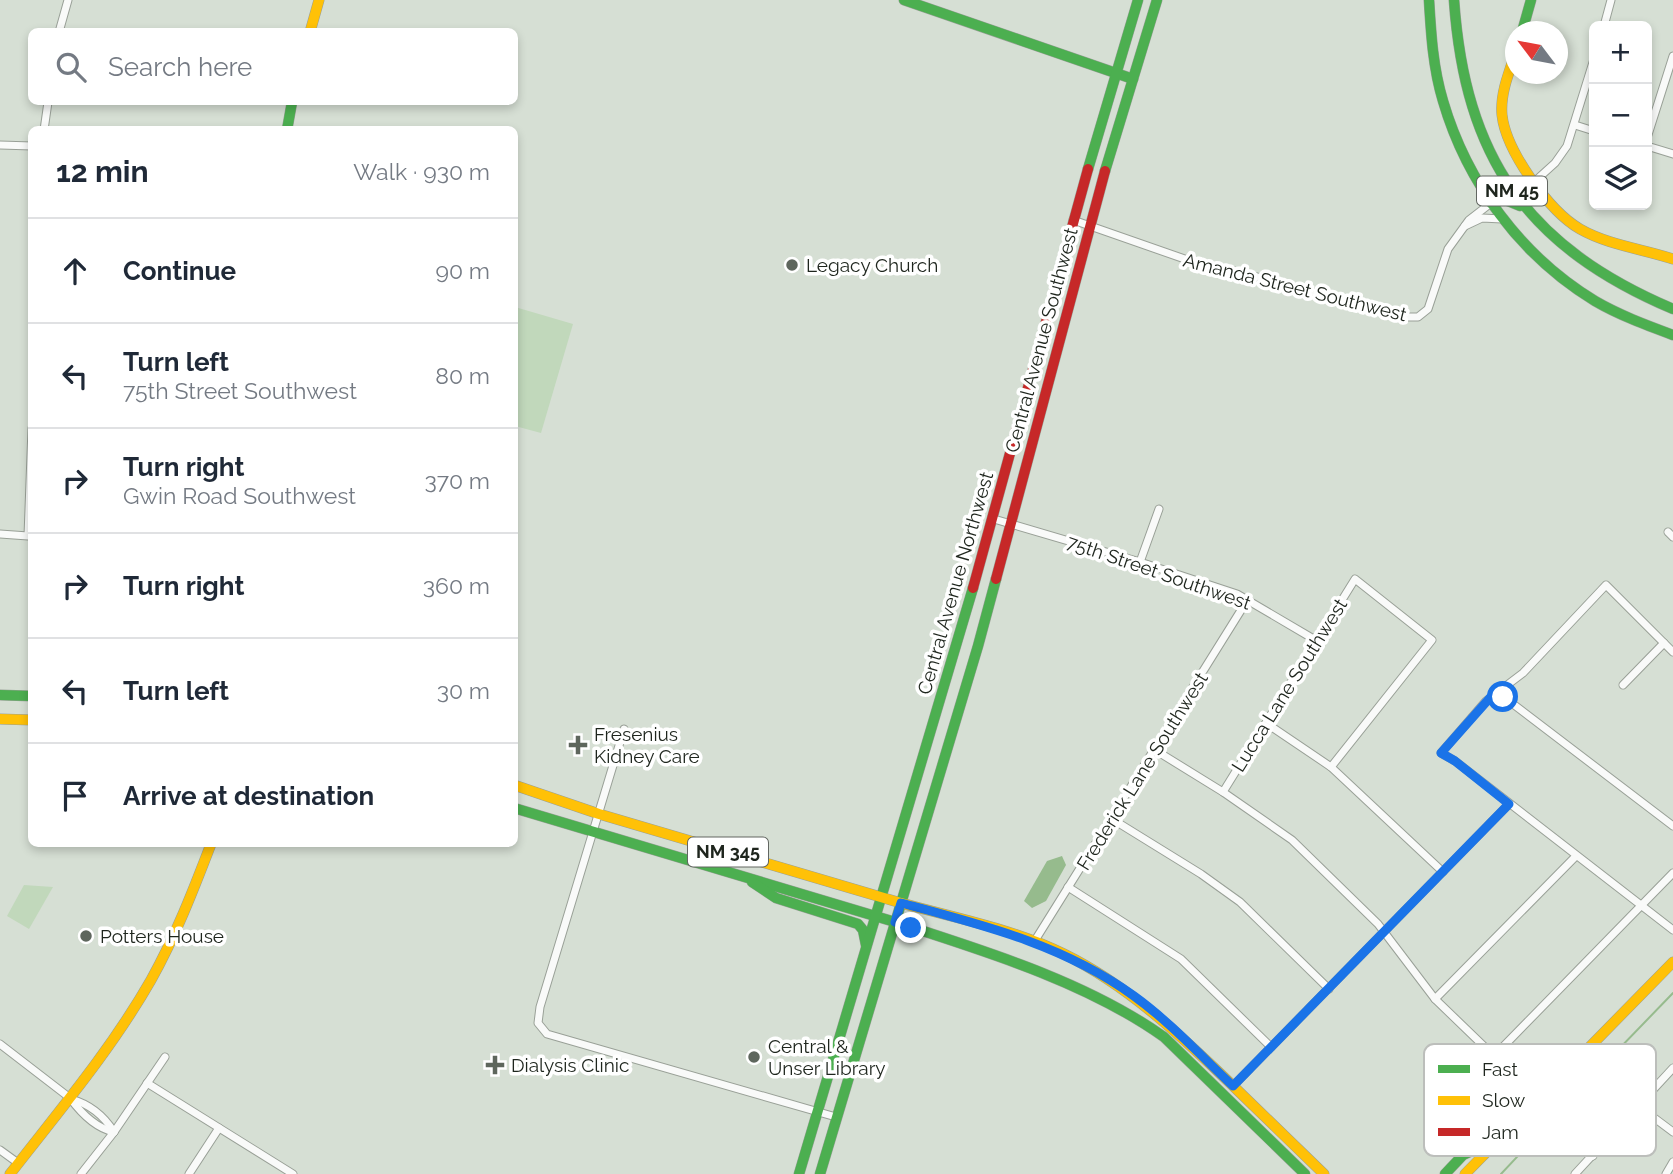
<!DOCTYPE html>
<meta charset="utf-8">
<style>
:root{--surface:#fff;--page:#f2f2f3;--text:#1f2937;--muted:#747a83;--line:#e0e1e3}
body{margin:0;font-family:Raleway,sans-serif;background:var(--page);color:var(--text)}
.controls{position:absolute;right:21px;top:21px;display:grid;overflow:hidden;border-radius:10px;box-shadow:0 4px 10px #0003}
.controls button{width:63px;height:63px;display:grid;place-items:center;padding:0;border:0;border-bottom:2px solid var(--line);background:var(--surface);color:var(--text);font:35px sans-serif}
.compass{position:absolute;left:1505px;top:21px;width:63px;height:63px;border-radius:50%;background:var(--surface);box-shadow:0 4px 10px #0003;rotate:302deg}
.stop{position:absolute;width:21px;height:21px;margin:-16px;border:5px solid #1a73e8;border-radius:50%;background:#fff}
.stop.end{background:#1a73e8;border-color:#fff;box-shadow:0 2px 7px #0008}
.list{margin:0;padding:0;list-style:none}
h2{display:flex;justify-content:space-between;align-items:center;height:91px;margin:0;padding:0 28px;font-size:30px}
h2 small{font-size:23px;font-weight:400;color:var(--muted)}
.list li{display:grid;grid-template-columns:46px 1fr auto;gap:21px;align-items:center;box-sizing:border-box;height:105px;padding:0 28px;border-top:2px solid var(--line)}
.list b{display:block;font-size:26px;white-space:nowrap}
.list p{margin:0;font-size:23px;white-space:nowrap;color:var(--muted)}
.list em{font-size:23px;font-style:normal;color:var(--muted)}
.icon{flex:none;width:38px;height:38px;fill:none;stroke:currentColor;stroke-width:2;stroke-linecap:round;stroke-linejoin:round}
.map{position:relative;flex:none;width:1673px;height:1174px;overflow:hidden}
.search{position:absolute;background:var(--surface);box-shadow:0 4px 10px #0003;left:28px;top:28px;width:490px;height:77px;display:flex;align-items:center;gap:18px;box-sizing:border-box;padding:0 24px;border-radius:10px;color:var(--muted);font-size:26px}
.panel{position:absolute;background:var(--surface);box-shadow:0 4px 10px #0003;left:28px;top:126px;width:490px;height:721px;border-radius:10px}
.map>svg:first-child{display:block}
</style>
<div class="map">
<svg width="1673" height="1174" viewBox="0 0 1673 1174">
<rect width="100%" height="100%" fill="#d6dfd4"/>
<g fill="#c1d8bb">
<path d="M 515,307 L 573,324 L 541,433 L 515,426 Z"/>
<path d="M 24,885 L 53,887 L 29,929 L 7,916 Z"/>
</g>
<path fill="#96bb8d" d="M 1062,856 L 1066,865 L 1046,901 L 1032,908 L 1024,901 L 1047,861 Z"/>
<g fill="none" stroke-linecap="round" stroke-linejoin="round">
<g stroke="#96bb8d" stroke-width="2">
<path d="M 1556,1114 L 1673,993"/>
<path d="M 1501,1174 L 1548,1124"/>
</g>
<g stroke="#99a097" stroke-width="9">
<g id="street">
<path d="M 1604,26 L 1611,0"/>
<path d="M 59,32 L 68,0"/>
<path d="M 1575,125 L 1594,131"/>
<path d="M 44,130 L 48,102"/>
<path d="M 1647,138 L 1673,56"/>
<path d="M 0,145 L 32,146"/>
<path d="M 1647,146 L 1673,154"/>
<path d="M 1534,182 L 1555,163 L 1567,146 L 1594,59"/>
<path d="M 1073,220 L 1199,264 L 1231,270 L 1407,317 L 1418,317 L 1428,309 L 1448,249 L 1469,220 L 1491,203"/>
<path d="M 1465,226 L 1482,218 L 1502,219"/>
<path d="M 994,519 L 1140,562 L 1237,594 L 1317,641"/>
<path d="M 1668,532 L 1673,537"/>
<path d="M 0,534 L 28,536 L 32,428"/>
<path d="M 1140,562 L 1159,509"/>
<path d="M 1673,652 L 1606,585 L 1523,673 L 1486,701 L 1441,753 L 1455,761 L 1673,930"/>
<path d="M 1623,685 L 1664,643"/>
<path d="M 1496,691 L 1673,826"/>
<path d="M 1266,723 L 1331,767 L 1443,872"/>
<path d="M 624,729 L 540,1007 L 538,1023 L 547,1034 L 836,1117"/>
<path d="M 1155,750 L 1223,792 L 1292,840 L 1378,924 L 1435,999 L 1494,1056 L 1673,873"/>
<path d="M 1223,792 L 1355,579 L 1432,640 L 1331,767"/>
<path d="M 1112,819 L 1201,874 L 1240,902 L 1329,989"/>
<path d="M 1068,887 L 1181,959 L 1271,1047"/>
<path d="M 1034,942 L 1248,599"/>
<path d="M 1435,999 L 1576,856"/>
<path d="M 0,1044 L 70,1098 C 81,1113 95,1128 114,1132"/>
<path d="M 147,1083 L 293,1174"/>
<path d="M 1233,1086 L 1509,804"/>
<path d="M 71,1099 C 89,1104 104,1116 114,1132"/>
<path d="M 1535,1101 C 1558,1115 1579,1133 1593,1156"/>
<path d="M 1537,1105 C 1551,1125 1571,1144 1592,1156"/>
<path d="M 1637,1105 L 1673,1132"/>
<path d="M 0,1150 L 18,1163"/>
<path d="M 81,1174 L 114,1132 L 165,1057"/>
<path d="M 189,1174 L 219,1128"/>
<path d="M 1575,1174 L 1673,1068"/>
<path d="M 1666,1174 L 1673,1162"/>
</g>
</g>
<g stroke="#99a097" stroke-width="11">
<g id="fast">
<path d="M 904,0 L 1133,79"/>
<path d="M 1429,0 C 1431,34 1433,68 1443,101 C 1467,183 1521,256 1595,301 C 1619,315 1646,325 1673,335"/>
<path d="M 1454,0 C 1465,158 1527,247 1673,309"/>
<path d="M 1522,32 L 1531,0"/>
<path d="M 287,130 L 292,102"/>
<path d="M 1088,169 L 1138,0"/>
<path d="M 1105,171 L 1157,0"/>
<path d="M 1491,203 L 1503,199 L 1520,206"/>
<path d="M 0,695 L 32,696"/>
<path d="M 514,808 L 895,922"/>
<path d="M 752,882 L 776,898 L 858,924 L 863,930 L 866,945"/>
<path d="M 895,922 C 985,951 1087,982 1164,1037 L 1305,1174"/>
<path d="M 799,1174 L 973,588"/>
<path d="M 820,1174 L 978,646 L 996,579"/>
<path d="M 1445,1174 L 1463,1155 L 1493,1141"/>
</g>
</g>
<g stroke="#99a097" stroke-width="11">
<g id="slow">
<path d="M 310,32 L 319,0"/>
<path d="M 1516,52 C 1509,72 1500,94 1502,115 C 1506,151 1549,211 1580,229 C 1608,245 1643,249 1673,259"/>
<path d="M 0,719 L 32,720"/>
<path d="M 514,785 L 599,814 L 901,903"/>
<path d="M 901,903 C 956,918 1013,929 1064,954 C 1127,985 1178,1033 1228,1081 C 1260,1112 1292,1143 1324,1174"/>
<path d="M 10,1174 C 59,1111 111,1050 151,980 C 175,937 193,891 211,844"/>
<path d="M 1465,1174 L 1673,962"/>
</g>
</g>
<g stroke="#99a097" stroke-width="11">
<g id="jam">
<path d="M 996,579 L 1105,171"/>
<path d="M 973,588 L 1088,169"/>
</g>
</g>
<use href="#street" stroke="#f9faf9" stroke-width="7"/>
<use href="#fast" stroke="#4caf50" stroke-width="10"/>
<use href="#slow" stroke="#ffc107" stroke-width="10"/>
<use href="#jam" stroke="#c62828" stroke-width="10"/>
</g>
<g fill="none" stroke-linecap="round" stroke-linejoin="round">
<path stroke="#1a73e8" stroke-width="9" d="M 911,928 L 895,922 L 901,903 C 983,925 1064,945 1134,996 C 1170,1022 1201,1056 1233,1086 L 1509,804 L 1455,761 L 1441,753 L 1496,691 L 1503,697"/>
</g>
<g fill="#5e665d" stroke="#fff" stroke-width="2.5">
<circle cx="792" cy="265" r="7"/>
<path d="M574.5 734.5h7v7h7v7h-7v7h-7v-7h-7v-7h7z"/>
<circle cx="86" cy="936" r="7"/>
<circle cx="754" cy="1057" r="7"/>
<path d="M491.5 1054.5h7v7h7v7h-7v7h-7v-7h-7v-7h7z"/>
</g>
<g text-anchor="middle" stroke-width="7" stroke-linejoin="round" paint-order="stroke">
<g fill="#fff" stroke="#626661" stroke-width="2">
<rect x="1477" y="176.5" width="70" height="29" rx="5"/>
<rect x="688" y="837.5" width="80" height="29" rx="5"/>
</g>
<g font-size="18" font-weight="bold" fill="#1e251d">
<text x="1512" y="197">NM 45</text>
<text x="728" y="858">NM 345</text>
</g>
<g font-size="19" fill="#1e251d" stroke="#fff" text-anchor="start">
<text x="806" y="272">Legacy Church</text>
<text x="594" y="741">Fresenius<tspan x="594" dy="22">Kidney Care</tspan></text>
<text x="100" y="943">Potters House</text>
<text x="768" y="1053">Central &amp;<tspan x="768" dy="22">Unser Library</tspan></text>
<text x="511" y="1072">Dialysis Clinic</text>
</g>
<g font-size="19" fill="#1e251d" stroke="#fff">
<text transform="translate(1295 287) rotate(14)" y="7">Amanda Street Southwest</text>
<text transform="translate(1041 340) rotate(-75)" y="7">Central Avenue Southwest</text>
<text transform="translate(1159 572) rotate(19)" y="7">75th Street Southwest</text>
<text transform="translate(955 583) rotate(-74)" y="7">Central Avenue Northwest</text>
<text transform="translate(1289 685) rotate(-58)" y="7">Lucca Lane Southwest</text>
<text transform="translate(1142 771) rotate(-58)" y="7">Frederick Lane Southwest</text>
</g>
</g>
<rect x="1424" y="1044" width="232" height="112" rx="10" fill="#fff" stroke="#bcbebb" stroke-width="2"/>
<rect x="1438" y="1065" width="32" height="8" fill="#4caf50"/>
<rect x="1438" y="1096" width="32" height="9" fill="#ffc107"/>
<rect x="1438" y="1128" width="32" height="8" fill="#c62828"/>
<g font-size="19" fill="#1e251d">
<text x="1482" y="1076">Fast</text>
<text x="1482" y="1107">Slow</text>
<text x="1482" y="1139">Jam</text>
</g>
</svg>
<div class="controls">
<button>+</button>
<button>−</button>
<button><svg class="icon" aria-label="layers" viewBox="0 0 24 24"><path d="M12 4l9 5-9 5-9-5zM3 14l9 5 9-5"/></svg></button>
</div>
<svg class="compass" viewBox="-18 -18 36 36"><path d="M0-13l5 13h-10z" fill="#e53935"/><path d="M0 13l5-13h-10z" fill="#747a83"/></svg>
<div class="stop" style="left:1503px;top:697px"></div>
<div class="stop end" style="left:911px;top:928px"></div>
<div class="search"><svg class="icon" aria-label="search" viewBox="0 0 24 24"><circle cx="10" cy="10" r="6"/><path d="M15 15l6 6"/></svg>Search here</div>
<section class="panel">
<h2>12 min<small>Walk · 930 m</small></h2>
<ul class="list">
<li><svg class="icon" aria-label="ahead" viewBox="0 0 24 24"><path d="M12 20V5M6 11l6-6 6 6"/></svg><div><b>Continue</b></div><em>90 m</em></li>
<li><svg class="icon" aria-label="left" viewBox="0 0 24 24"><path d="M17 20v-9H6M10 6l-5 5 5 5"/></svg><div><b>Turn left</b><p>75th Street Southwest</p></div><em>80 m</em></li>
<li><svg class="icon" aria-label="right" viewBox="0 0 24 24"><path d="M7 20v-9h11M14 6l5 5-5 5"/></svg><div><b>Turn right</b><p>Gwin Road Southwest</p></div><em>370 m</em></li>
<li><svg class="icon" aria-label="right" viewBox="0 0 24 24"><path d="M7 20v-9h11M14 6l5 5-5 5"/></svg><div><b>Turn right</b></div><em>360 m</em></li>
<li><svg class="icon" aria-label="left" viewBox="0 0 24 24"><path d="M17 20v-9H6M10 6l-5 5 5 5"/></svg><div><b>Turn left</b></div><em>30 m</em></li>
<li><svg class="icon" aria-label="arrive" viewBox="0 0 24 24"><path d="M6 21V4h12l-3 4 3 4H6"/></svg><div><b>Arrive at destination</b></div></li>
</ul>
</section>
</div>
